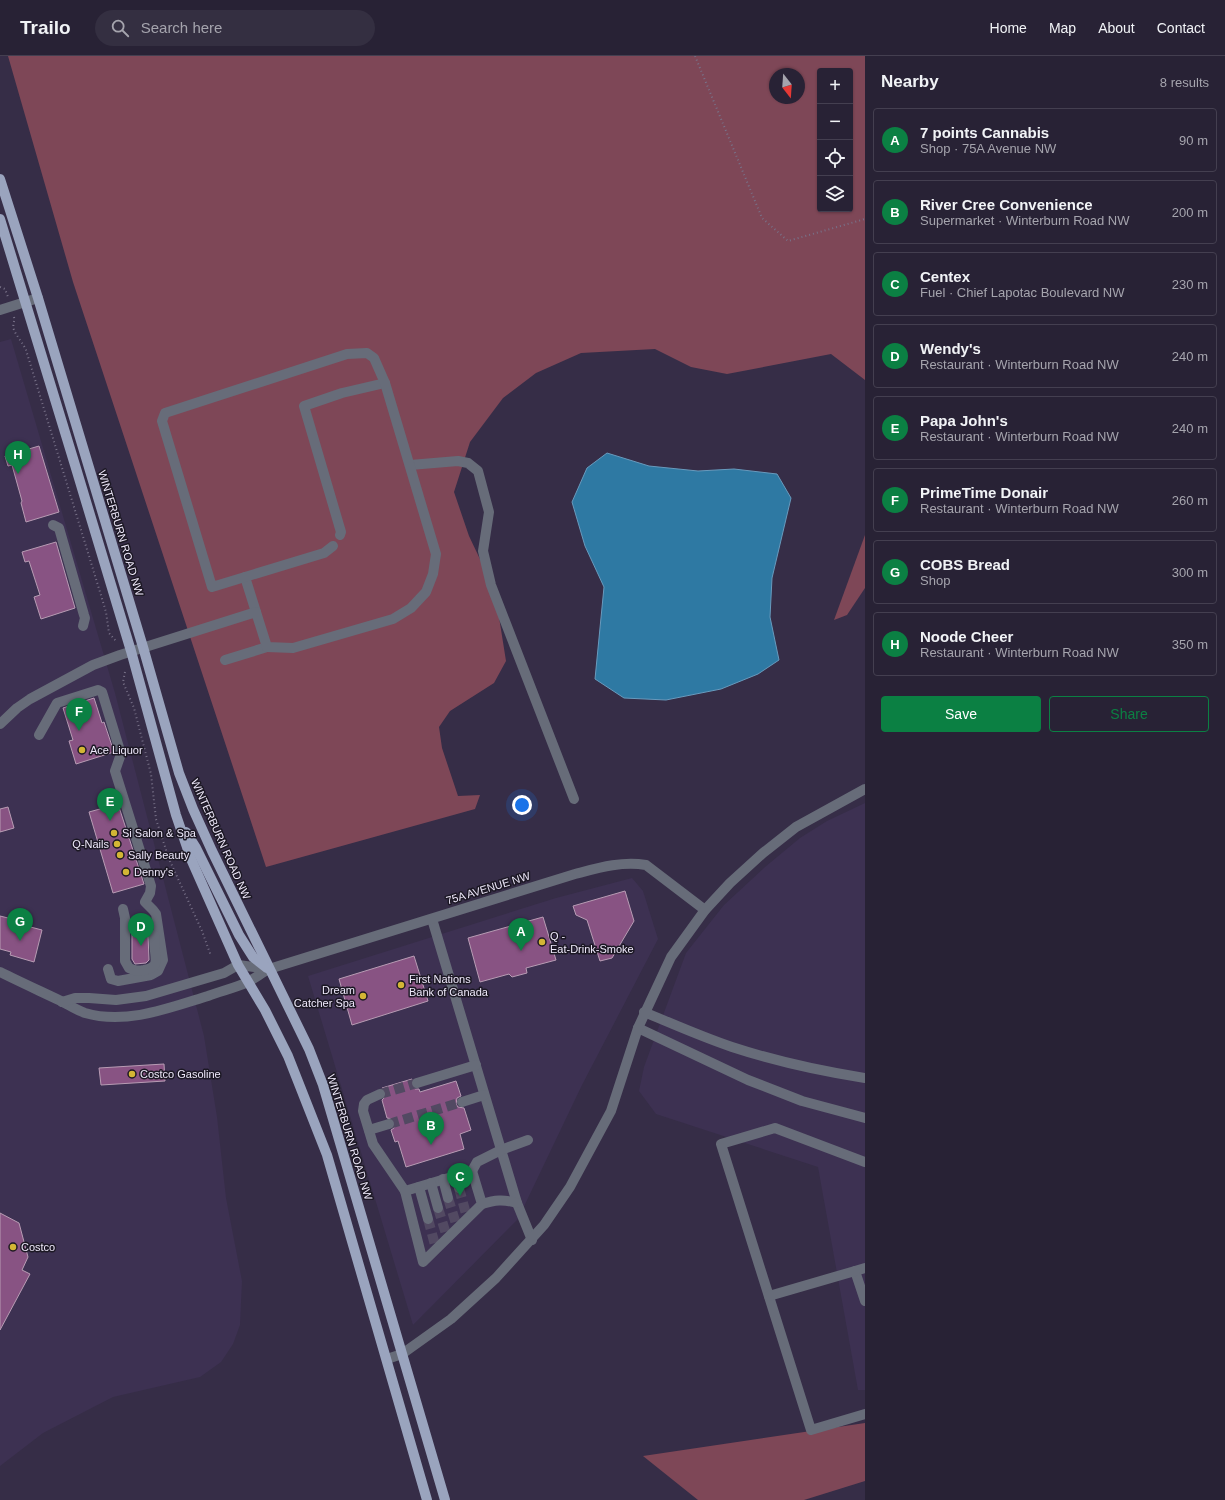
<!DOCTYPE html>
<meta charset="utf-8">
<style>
:root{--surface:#282235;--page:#342f41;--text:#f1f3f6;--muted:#a5a4ad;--line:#443f50;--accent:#0b8043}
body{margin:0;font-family:Arial,sans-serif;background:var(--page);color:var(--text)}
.controls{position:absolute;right:12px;top:12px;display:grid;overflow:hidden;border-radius:4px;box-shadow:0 1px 3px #0004}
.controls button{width:36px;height:36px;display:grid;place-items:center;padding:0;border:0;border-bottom:1px solid var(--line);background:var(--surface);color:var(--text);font:20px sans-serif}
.compass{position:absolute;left:769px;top:12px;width:36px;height:36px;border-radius:50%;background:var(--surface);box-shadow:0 1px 3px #0004;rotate:163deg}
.you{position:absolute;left:522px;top:749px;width:14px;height:14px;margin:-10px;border:3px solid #fff;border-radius:50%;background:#1a73e8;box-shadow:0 0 0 6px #1a73e833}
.badge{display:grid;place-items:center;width:26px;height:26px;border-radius:50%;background:var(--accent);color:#fff;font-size:13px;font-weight:700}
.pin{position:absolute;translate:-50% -33px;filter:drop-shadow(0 1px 2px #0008)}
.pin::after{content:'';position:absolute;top:21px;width:14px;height:12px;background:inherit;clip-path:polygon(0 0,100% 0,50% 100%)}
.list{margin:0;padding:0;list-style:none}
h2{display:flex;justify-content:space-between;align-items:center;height:52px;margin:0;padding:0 16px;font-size:17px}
h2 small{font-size:13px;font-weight:400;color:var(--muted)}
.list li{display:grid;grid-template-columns:26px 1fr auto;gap:12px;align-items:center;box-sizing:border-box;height:64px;margin:0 8px 8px;padding:0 8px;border:1px solid var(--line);border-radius:4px}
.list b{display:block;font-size:15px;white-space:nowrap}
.list p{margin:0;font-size:13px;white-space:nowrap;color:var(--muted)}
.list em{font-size:13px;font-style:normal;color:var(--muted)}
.actions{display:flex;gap:8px;padding:12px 16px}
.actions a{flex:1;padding:9px 0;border:1px solid var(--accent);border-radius:4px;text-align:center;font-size:14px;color:var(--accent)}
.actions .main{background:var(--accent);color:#fff}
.icon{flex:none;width:22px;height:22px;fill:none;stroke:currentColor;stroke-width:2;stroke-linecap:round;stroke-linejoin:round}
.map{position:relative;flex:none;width:865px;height:1444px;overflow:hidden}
header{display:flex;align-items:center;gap:24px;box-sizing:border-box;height:56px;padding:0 20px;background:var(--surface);border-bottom:1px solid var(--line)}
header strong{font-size:19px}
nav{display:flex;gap:22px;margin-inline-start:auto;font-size:14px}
.search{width:280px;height:36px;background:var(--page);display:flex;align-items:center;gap:10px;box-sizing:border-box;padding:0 14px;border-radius:22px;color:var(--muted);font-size:15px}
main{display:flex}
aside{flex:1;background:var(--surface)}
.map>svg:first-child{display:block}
</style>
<header>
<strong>Trailo</strong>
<div class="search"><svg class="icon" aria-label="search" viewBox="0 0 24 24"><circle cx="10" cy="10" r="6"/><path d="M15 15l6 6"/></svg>Search here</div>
<nav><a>Home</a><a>Map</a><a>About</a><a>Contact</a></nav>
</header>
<main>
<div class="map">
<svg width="865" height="1444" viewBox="0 0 865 1444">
<rect width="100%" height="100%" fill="#362d47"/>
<g fill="#3d3152">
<path d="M 11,283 L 115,637 L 204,980 L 217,1061 L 226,1142 L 242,1225 L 240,1269 L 233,1288 L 221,1306 L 200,1321 L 113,1341 L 43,1377 L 0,1410 L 0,286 Z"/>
<path d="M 865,747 L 865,1334 L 858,1334 L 818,1111 L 656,1058 L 639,1035 L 644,1011 L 686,897 L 724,849 L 765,811 L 800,782 L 827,765 Z"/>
<path d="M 632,822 L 643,835 L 658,883 L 582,1029 L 518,1163 L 413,1269 L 308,920 L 556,842 Z"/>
</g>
<g fill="#7e4757" fill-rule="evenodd">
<path d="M 8,0 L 865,0 L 865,324 L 831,298 L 727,318 L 691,311 L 655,293 L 581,297 L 536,317 L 503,342 L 470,386 L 454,436 L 469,480 L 488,520 L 499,561 L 506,605 L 494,627 L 450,655 L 439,671 L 442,692 L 458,740 L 480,739 L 475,753 L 266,811 L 73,226 ZM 820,15 L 850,15 L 850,153 L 820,153 ZM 775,18 L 799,18 L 799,42 L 775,42 Z"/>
<path d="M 865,479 L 865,532 L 847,559 L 834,564 Z"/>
<path d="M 865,1367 L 865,1425 L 804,1444 L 698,1444 L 643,1400 Z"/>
</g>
<path fill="#2e79a3" stroke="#689abd" d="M 607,397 L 649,410 L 698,415 L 734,413 L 777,418 L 791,442 L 772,522 L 770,561 L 779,604 L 758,618 L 721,633 L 666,644 L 624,642 L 595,623 L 604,531 L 585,490 L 572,446 L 587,412 Z"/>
<g fill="#885383" stroke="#b89cb4">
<path d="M 39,390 L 59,456 L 26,466 L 21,447 L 22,445 L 12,409 L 8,410 L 5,400 Z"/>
<path d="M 56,486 L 75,552 L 41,563 L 34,541 L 40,539 L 29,505 L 25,506 L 22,496 Z"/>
<path d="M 94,642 L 102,667 L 104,666 L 114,696 L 76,708 L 69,685 L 73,684 L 63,652 Z"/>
<path d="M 118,748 L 144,828 L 113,837 L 89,756 Z"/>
<path d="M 8,751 L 14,772 L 0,776 L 0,753 Z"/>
<path d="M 625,835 L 634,865 L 612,902 L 600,905 L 587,864 L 576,859 L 573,850 Z"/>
<path d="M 0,860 L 20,865 L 19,868 L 42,874 L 34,906 L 10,899 L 11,896 L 0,893 Z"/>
<path d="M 543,861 L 556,904 L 526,912 L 527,917 L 512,921 L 509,918 L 480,926 L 468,882 Z"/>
<path d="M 132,862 L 150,862 L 149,875 L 148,879 L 149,904 L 146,907 L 135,908 L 132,903 Z"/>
<path d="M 414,900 L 428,945 L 352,969 L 339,923 Z"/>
<path d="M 164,1008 L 165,1025 L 101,1029 L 99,1012 Z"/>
<path d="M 412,1023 L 411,1029 L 415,1033 L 419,1033 L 420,1036 L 456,1025 L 461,1040 L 457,1042 L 456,1048 L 458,1051 L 464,1052 L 471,1074 L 460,1078 L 464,1093 L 406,1111 L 398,1085 L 395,1086 L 391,1074 L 394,1072 L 395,1067 L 393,1063 L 387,1062 L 382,1044 L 385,1041 L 386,1036 L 382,1032 Z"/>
<path d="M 0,1157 L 19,1167 L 28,1201 L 22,1214 L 30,1218 L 0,1274 Z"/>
</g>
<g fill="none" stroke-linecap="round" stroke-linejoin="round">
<g stroke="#524962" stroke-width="10" stroke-dasharray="10 5" stroke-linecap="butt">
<path d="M 380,1038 L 417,1027"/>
<path d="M 389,1068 L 462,1046"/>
<path d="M 459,1132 L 466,1158"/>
<path d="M 448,1142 L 456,1168"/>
<path d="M 438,1152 L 446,1178"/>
<path d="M 428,1163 L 435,1189"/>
</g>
<g stroke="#787188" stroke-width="2" stroke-dasharray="1 3" stroke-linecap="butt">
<path d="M 695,0 L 762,162 L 788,185 L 865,163"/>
<path d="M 0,231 L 5,233 L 8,241"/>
<path d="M 14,261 C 15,266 12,269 14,274 C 17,281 23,287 26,294 L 100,536 L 106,556 L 109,577 L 116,585"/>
<path d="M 125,616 L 123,626 L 134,652 L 151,718 L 156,763 L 169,803 L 202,875 L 211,900"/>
</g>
<g stroke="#676c79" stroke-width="10">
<path d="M 0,254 L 38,242"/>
<path d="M 410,409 L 458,405 L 468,407 L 478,415 L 489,456 L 483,495 L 491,529 L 574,743"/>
<path d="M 53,469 L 59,472 L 84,559 L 85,562 L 83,570"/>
<path d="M 340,479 L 341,476 L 304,350 L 342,337 L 385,327"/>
<path d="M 245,521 L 256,556"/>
<path d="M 225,604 L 267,591"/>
<path d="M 0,668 L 17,652 L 30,643 L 93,609 L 120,599 L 256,556 L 267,591 L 293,592 L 393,563 L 411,552 L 426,536 L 433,518 L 436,498 L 385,327 L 374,302 L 367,297 L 347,298 L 165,357 L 162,365 L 212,531 L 324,497 L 333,490"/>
<path d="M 39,679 L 57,647 L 98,634 L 102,636 L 121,698 L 115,715 L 151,830 L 150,837 L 145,846 L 153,854 L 156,858 L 163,904 L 158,915 L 151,919 L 118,925 L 111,923 L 108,913"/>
<path d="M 123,853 L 125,862 L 125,905 L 129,912 C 135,915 138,915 144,914 C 158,911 156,906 155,895 C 154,890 154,884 154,879"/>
<path d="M 432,863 L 517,1147 L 532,1184"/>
<path d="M 0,916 C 20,926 40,935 61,945 C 69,949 76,954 85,957 C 126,969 169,952 208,940 C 221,935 235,932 248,926 C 255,922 262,917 269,913 L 575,818 C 598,812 621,805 646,809 L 705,854"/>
<path d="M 62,946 L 75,942 L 89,942 L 116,944 L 146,940 L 224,917 L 238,909 L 269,913"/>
<path d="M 644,956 C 673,968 702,981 732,991 C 775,1005 820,1015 865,1022"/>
<path d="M 638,972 L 748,1024 L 802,1045 L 865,1062"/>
<path d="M 417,1027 L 476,1009"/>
<path d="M 380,1038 L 367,1044 L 364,1048 L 363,1055 L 373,1088 L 405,1135 L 472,1115 L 477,1106 L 501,1094 L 528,1084"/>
<path d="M 462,1046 L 484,1039"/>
<path d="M 369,1074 L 389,1068"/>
<path d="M 865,1106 L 775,1072 L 721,1088 L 811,1374 L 865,1358"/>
<path d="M 455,1120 L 459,1132"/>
<path d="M 443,1123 L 448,1142"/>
<path d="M 431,1127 L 438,1152"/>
<path d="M 419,1131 L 428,1163"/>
<path d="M 405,1135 L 423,1206 L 482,1148 L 472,1115"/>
<path d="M 482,1148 C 495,1144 503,1143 517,1147"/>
<path d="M 865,1212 L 855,1215 L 865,1245"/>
<path d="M 769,1240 L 855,1215"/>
<path d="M 387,1303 L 402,1298 L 451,1263 L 496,1222 L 544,1169 L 570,1131 L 611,1055 L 638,972 L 671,901 L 705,854 L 730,827 L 763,797 L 796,771 L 865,733"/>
</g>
<g stroke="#9aa4be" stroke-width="10">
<path d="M 0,123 L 38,242 L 143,591 L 179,717 L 193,753 L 212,795 L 309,993 L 323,1029 L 445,1444"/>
<path d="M 0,163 L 75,409 L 131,595 L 176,759 L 191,803 L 238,909 L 265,954 L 288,1000 L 327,1099 L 427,1444"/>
<path d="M 186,776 L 196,792 L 239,879 L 253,901 L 267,912"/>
</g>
</g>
<g fill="#d3b635" stroke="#1c1824" stroke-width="1.5">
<circle cx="82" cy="694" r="4"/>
<circle cx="114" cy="777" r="4"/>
<circle cx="117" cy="788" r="4"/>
<circle cx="120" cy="799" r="4"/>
<circle cx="126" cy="816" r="4"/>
<circle cx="542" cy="886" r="4"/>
<circle cx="401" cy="929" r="4"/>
<circle cx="363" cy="940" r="4"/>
<circle cx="132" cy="1018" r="4"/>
<circle cx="13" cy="1191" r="4"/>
</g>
<g text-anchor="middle" stroke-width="3" stroke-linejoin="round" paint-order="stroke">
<g font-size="11" fill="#eee8fa" stroke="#1c1824">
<text transform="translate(121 477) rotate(73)" y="4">WINTERBURN ROAD NW</text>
<text transform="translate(221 783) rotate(66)" y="4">WINTERBURN ROAD NW</text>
<text transform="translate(488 832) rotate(-17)" y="4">75A AVENUE NW</text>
<text transform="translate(350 1081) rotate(73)" y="4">WINTERBURN ROAD NW</text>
</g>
<g font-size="11" fill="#eee8fa" stroke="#1c1824" text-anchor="start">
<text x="90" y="698">Ace Liquor</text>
<text x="122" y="781">Si Salon &amp; Spa</text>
<text x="109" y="792" text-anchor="end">Q-Nails</text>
<text x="128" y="803">Sally Beauty</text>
<text x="134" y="820">Denny's</text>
<text x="550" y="884">Q -<tspan x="550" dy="13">Eat-Drink-Smoke</tspan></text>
<text x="409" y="927">First Nations<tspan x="409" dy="13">Bank of Canada</tspan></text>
<text x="355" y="938" text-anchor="end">Dream<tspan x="355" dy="13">Catcher Spa</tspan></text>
<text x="140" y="1022">Costco Gasoline</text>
<text x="21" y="1195">Costco</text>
</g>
</g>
</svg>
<div class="controls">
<button>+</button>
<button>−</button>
<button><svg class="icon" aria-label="locate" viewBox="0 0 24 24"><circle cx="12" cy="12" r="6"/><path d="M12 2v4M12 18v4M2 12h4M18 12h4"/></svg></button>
<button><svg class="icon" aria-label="layers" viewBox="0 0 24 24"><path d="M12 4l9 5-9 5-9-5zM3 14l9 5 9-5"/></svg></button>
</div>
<svg class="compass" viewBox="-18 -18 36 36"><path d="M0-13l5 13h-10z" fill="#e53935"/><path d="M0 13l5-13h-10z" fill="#a5a4ad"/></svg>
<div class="you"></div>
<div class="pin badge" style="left:521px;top:895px">A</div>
<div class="pin badge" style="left:431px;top:1089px">B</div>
<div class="pin badge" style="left:460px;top:1140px">C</div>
<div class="pin badge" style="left:141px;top:890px">D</div>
<div class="pin badge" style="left:110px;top:765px">E</div>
<div class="pin badge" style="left:79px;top:675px">F</div>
<div class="pin badge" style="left:20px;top:885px">G</div>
<div class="pin badge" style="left:18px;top:418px">H</div>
</div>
<aside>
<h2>Nearby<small>8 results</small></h2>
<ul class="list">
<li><span class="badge">A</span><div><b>7 points Cannabis</b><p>Shop · 75A Avenue NW</p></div><em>90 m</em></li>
<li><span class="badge">B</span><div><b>River Cree Convenience</b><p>Supermarket · Winterburn Road NW</p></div><em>200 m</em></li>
<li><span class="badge">C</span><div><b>Centex</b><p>Fuel · Chief Lapotac Boulevard NW</p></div><em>230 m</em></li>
<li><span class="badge">D</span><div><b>Wendy's</b><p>Restaurant · Winterburn Road NW</p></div><em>240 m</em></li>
<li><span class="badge">E</span><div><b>Papa John's</b><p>Restaurant · Winterburn Road NW</p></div><em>240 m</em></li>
<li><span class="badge">F</span><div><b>PrimeTime Donair</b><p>Restaurant · Winterburn Road NW</p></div><em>260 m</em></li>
<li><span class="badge">G</span><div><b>COBS Bread</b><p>Shop</p></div><em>300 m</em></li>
<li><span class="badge">H</span><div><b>Noode Cheer</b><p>Restaurant · Winterburn Road NW</p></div><em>350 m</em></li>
</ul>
<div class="actions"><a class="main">Save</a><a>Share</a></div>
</aside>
</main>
